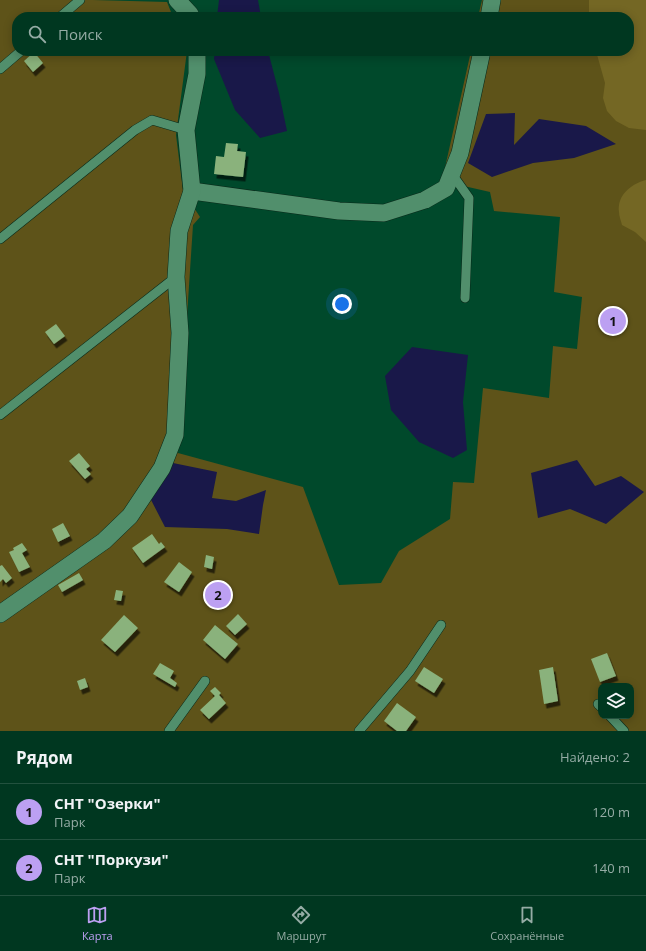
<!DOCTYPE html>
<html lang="ru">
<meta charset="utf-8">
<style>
:root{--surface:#003720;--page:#0a3f29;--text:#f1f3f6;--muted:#95aca5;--line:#22513e;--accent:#bca0f2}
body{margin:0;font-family:"Open Sans",sans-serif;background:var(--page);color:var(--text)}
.controls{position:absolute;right:12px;bottom:12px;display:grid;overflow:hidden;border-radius:8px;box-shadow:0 2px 10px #0003}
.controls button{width:36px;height:36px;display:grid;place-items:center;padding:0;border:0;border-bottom:1px solid var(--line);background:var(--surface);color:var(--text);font:20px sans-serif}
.you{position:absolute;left:342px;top:304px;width:14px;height:14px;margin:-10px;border:3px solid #fff;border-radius:50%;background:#1a73e8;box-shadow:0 0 0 6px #1a73e833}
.badge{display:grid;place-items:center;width:26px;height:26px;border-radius:50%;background:var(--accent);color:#111;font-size:13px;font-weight:700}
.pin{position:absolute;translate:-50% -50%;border:2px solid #fff;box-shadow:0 1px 4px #0006}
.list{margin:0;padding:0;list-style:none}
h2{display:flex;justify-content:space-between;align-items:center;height:52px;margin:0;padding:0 16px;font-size:17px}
h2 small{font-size:13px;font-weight:400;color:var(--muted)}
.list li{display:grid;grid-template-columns:26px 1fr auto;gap:12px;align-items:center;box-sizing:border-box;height:56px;padding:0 16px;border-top:1px solid var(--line)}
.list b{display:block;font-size:15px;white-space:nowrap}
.list p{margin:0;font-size:13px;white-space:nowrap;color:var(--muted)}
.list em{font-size:13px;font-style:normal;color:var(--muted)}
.icon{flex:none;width:22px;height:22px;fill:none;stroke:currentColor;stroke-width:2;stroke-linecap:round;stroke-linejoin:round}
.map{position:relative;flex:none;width:646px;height:731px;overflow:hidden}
.search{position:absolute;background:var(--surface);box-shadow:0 2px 10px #0003;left:12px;right:12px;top:12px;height:44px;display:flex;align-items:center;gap:10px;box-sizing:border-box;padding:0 14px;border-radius:16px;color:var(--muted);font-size:15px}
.sheet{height:164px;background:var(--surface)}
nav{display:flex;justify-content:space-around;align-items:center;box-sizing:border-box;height:56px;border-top:1px solid var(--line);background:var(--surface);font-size:11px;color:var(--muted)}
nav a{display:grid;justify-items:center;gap:2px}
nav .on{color:var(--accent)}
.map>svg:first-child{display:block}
</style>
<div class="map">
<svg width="646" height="731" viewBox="0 0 646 731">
<defs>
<filter id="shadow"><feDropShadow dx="2.5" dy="4.5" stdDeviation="0" flood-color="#0009"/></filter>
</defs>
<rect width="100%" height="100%" fill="#00492b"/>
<path fill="#5e5319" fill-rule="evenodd" d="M 0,0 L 93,0 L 167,2 L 173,17 L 17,17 L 17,51 L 187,51 L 176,135 L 183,191 L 200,217 L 193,225 L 178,453 L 303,487 L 339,585 L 381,583 L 399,551 L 450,519 L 453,482 L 474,483 L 483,388 L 549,398 L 553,346 L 577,349 L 582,297 L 554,292 L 560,217 L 494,211 L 490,192 L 442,181 L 471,51 L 629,51 L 629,17 L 478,17 L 482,0 L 646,0 L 646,731 L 0,731 ZM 601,686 L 631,686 L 631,716 L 601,716 Z"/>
<g fill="#746724">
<path d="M 589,0 L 646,0 L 646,130 L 629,128 L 616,121 L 607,111 L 603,98 L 605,83 L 596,51 L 629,51 L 629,17 L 589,17 Z"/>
<path d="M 646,180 L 646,242 L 635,232 L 622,225 C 621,221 619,216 619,212 C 617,195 631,184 646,180 Z"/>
</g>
<g fill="#191849">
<path d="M 219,0 L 258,0 L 261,17 L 217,17 Z"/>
<path d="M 215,51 L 268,51 L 279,93 L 287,131 L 260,138 L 235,110 L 214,59 Z"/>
<path d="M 515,113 L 514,145 L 539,119 L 586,126 L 616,144 L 574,158 L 533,163 L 492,177 L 468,163 L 486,114 Z"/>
<path d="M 412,347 L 468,355 L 463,402 L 467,450 L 453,458 L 419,442 L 391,410 L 385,376 Z"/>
<path d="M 577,460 L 595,486 L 621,476 L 644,492 L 606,524 L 570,509 L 538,518 L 531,473 Z"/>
<path d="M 173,463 L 217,472 L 212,498 L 236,501 L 266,490 L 263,505 L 259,534 L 227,529 L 165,527 L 149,496 Z"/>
</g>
<g fill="#8ab27c" filter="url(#shadow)">
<path d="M 34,52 L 43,63 L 33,72 L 24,61 Z"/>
<path d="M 226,143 L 238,144 L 237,151 L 246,152 L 243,177 L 214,174 L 216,156 L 224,157 Z"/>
<path d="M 56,324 L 65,336 L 54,344 L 45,332 Z"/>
<path d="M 79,453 L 90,466 L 86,469 L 91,474 L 85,479 L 69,461 Z"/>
<path d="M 63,523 L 70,536 L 58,542 L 52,529 Z"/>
<path d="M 152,534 L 159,544 L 161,542 L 165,547 L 143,563 L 132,548 Z"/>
<path d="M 22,543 L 27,550 L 22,553 L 30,567 L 19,572 L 9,552 L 14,550 L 13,548 Z"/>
<path d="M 206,555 L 214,557 L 212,569 L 204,567 Z"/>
<path d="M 179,562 L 192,572 L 179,592 L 164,582 Z"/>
<path d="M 2,565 L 12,578 L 6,583 L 3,579 L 0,582 L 0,566 Z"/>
<path d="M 79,573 L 83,580 L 62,592 L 58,585 Z"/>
<path d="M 116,590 L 123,591 L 121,601 L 114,600 Z"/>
<path d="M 238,614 L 247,624 L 235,635 L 226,626 Z"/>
<path d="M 124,615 L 138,628 L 115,652 L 101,640 Z"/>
<path d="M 215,625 L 238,644 L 225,659 L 203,640 Z"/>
<path d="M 607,653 L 616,676 L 600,682 L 591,659 Z"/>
<path d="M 160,663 L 174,671 L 170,678 L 177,683 L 175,687 L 153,674 Z"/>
<path d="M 424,667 L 443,679 L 434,693 L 415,681 Z"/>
<path d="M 553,667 L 558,701 L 544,704 L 539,670 Z"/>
<path d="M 85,678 L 88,687 L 80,690 L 77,681 Z"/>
<path d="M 215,687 L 221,693 L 219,695 L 226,703 L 209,719 L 200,710 L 215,696 L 210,691 Z"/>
<path d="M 397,703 L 416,717 L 406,731 L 397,731 L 384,721 Z"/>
</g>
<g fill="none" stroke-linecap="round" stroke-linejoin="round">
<g stroke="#092a1a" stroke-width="10">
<g id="service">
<path d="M 60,17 L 80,0"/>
<path d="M 0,69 L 21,51"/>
<path d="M 452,174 L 469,198 L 465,298"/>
<path d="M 0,239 L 135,130 L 152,120 L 186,130"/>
<path d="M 0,415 L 176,277"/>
<path d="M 598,704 L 601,707"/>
<path d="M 610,716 L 624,731"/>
<path d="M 169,731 L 205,681"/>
<path d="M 359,731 L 410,671 L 441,625"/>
</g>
</g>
<g stroke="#092a1a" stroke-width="18">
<g id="minor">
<path d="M 177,0 L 190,14 L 191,17"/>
<path d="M 489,17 L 492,0"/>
<path d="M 192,191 L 339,211 L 384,213 L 425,200 L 446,188 L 460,153 L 482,51"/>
<path d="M 0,614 L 104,541 L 130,516 L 162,468 L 175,435 L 180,333 L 176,277 L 179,231 L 192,191 L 186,130 L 197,74 L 197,51"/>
</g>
</g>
<use href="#service" stroke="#518f6c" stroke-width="9"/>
<use href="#minor" stroke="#518f6c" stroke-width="17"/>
</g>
</svg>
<div class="controls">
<button><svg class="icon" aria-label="layers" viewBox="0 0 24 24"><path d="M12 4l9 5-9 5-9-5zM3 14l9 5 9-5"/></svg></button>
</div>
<div class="you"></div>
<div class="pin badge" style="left:613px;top:321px">1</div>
<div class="pin badge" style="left:218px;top:595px">2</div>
<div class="search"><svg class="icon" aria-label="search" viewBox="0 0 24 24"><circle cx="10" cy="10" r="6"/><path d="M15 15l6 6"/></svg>Поиск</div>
</div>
<section class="sheet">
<h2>Рядом<small>Найдено: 2</small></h2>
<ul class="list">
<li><span class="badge">1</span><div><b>СНТ &quot;Озерки&quot;</b><p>Парк</p></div><em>120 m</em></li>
<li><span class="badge">2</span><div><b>СНТ &quot;Поркузи&quot;</b><p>Парк</p></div><em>140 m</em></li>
</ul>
</section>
<nav>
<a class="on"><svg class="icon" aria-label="map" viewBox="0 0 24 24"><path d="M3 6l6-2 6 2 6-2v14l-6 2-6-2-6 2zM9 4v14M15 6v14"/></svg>Карта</a>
<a><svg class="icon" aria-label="directions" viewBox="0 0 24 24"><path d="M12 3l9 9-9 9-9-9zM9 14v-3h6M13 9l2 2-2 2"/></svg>Маршрут</a>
<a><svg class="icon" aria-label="saved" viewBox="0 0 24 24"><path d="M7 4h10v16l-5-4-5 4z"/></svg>Сохранённые</a>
</nav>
